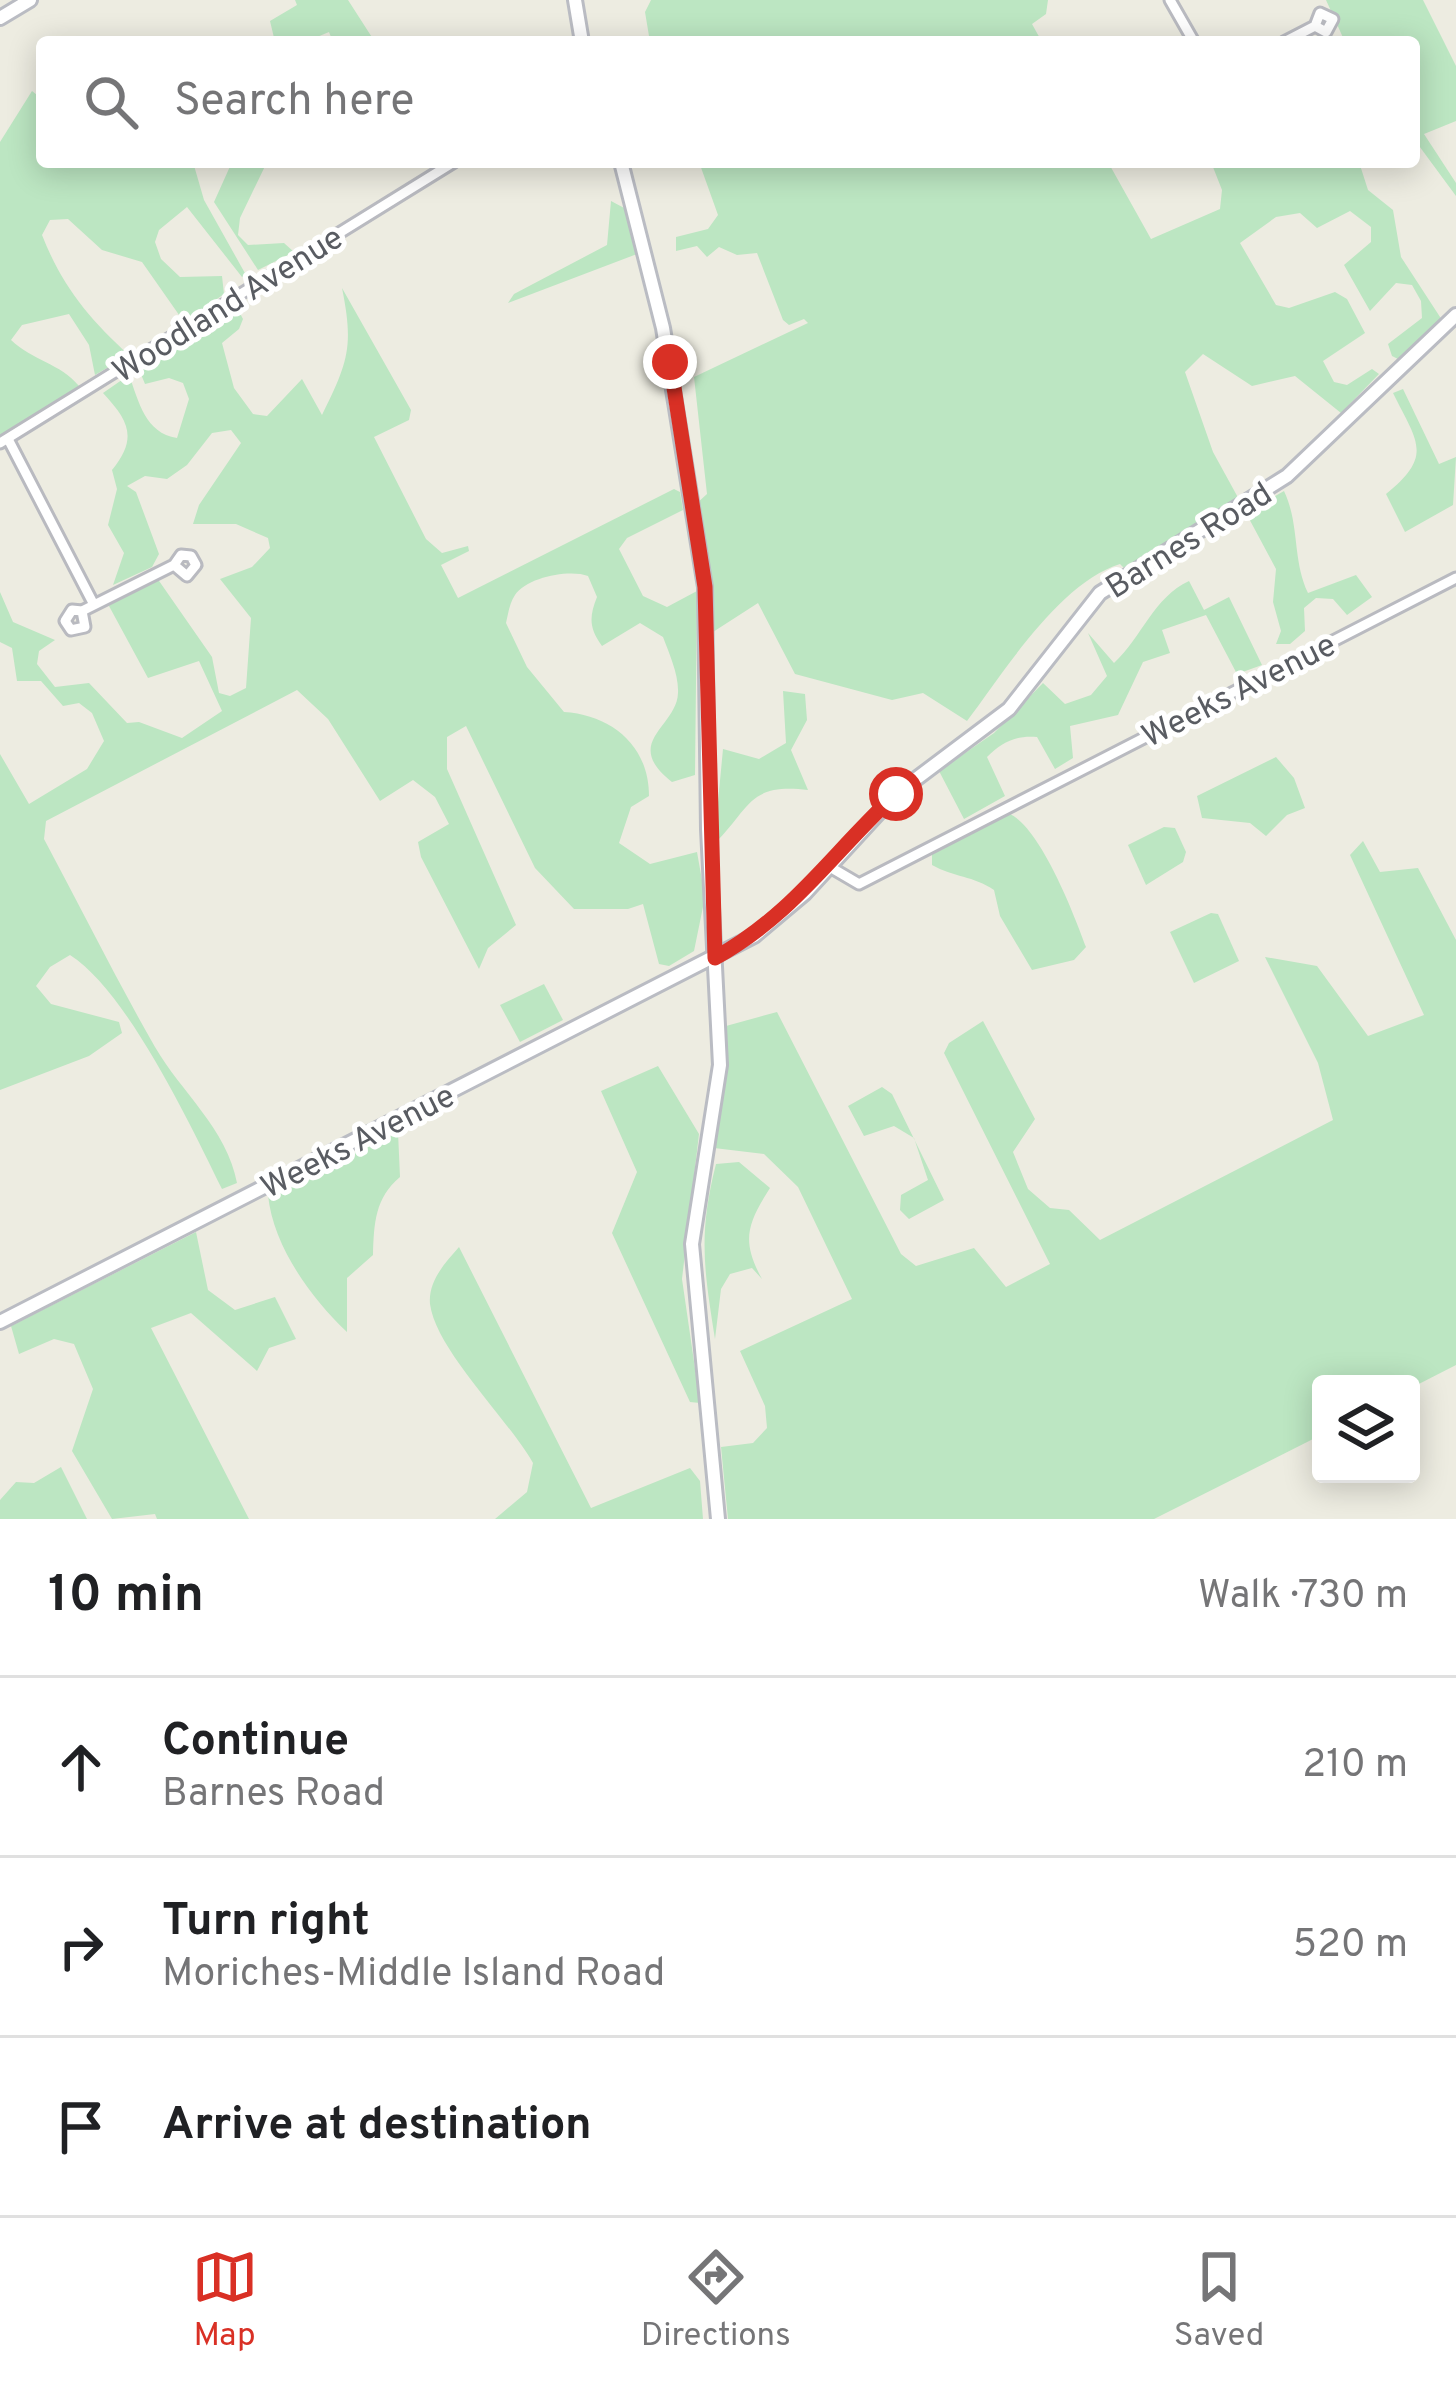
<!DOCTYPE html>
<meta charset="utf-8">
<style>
:root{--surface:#fff;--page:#f6f6f6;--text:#202124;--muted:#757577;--line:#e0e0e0;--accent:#d93025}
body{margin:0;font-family:Overpass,sans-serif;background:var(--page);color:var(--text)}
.controls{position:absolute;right:36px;bottom:36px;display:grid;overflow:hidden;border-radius:12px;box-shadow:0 6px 30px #0003}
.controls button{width:108px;height:108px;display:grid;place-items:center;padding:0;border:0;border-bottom:3px solid var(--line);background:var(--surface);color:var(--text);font:60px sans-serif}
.stop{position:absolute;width:36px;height:36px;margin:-27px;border:9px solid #d93025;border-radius:50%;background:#fff}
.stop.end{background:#d93025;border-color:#fff;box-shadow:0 3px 12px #0008}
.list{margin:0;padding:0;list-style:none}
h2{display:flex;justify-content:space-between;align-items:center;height:156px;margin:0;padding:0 48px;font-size:51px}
h2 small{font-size:39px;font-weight:400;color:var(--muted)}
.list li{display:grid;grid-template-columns:78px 1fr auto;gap:36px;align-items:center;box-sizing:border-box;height:180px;padding:0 48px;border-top:3px solid var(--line)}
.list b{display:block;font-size:45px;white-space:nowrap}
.list p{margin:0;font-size:39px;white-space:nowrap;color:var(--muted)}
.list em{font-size:39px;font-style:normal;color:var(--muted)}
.icon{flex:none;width:66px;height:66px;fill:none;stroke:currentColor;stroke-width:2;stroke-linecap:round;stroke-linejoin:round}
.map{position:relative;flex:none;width:1456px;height:1519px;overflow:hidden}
.search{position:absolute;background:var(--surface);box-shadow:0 6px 30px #0003;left:36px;right:36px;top:36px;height:132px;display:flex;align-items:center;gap:30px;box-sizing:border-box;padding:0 42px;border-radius:12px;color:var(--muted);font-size:45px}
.sheet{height:696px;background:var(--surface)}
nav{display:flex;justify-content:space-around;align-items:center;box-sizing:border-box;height:168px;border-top:3px solid var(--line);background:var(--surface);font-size:33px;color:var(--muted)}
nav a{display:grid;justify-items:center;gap:6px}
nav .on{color:var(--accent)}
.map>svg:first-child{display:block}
</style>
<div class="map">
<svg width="1456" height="1519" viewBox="0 0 1456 1519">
<rect width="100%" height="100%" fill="#edece1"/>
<g fill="#bce6c2">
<path d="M 295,0 L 348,0 L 375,42 L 333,42 L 329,32 L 305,42 L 275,42 L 270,21 L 297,5 Z"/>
<path d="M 651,0 L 1048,0 L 1046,14 L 1032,24 L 1042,42 L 650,42 L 645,12 Z"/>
<path d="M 1326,0 L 1423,0 L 1456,66 L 1456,121 L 1424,134 L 1456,183 L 1456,196 L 1414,139 L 1414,42 L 1345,42 Z"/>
<path d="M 32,91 L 42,99 L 42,162 L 193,162 L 204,200 L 246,275 L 242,277 L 187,207 L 159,230 L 155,242 L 161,259 L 180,277 L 222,276 L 224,294 L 184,322 L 142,262 L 102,250 L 68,219 L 50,220 L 42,235 C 62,286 89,319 129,355 L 95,375 L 89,345 L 69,314 L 22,325 L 11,340 C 33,361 60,363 79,386 L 0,437 L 0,142 Z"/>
<path d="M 232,162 L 267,162 L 240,218 L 238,235 L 248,245 L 284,243 L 294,252 L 258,270 L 214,202 Z"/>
<path d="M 699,162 L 1108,162 L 1151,239 L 1220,209 L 1222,190 L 1211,162 L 1359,162 L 1368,190 L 1393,210 L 1401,257 L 1442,320 L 1400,360 L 1392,356 L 1388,344 L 1422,318 L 1421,301 L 1412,285 L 1396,283 L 1370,311 L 1344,265 L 1371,242 L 1371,227 L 1350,211 L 1317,228 L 1300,213 L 1276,217 L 1240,243 L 1276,305 L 1289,308 L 1335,292 L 1347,299 L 1365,333 L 1323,361 L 1334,382 L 1347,385 L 1372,369 L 1379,374 L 1341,413 L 1295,376 L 1252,386 L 1203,354 L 1185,372 L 1213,452 L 1241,503 L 1125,569 L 1120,564 C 1059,583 1004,672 967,721 L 923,693 L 892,700 L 795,674 L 758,603 L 713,632 L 710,564 L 696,504 L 707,494 L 694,377 L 808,323 L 804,319 L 789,325 L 783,320 L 757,253 L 737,255 L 719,247 L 707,257 L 697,246 L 676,251 L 676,237 L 708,229 L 718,215 Z"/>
<path d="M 611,201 L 628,210 L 637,254 L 508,303 L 514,294 L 607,245 Z"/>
<path d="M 342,288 L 411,410 L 409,420 L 374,437 L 426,539 L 442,553 L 468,546 L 469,551 L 441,565 L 458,598 L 674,489 L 680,492 L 683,510 L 627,538 L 619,549 L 643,596 L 667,607 L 697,591 L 695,775 L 672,782 C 621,742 677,727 678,693 C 679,675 669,653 663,637 L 640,623 L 602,646 C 589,628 589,617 597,597 L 588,576 C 570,569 527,577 515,595 C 510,602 508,614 506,623 L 527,667 L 564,712 C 611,715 649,745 649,796 L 631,807 L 619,843 L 650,864 L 697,852 L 705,897 L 694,951 L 669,966 L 659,964 L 643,904 L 628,909 L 574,909 L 535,868 L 466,726 L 447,737 L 447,769 L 516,925 L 488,948 L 479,969 L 421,857 L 418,842 L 449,824 L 435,797 L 413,780 L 380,801 L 328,719 L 297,690 L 46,821 L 44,839 C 81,908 116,979 155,1047 C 181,1092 227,1129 237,1183 L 222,1189 C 191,1126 127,991 70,955 L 50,967 L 36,986 L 51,1004 L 119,1022 L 122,1033 L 89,1056 L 0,1090 L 0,754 L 29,804 L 87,769 L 104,741 L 92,713 L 79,703 L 63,706 L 41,681 L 17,681 L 12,648 L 0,642 L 0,592 L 13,622 L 55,640 L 39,651 L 37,664 L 55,687 L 89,683 L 127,723 L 139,722 L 182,738 L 222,711 L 199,661 L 148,678 L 109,606 L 111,600 L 157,578 L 212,657 L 219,693 L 230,696 L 246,688 L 251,618 L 220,579 L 252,567 L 270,548 L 268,538 L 236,524 L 193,524 L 199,505 L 241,443 L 231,430 L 212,433 L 187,465 L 167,479 L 145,476 L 127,486 L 136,492 L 159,554 L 152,567 L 113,585 L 124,553 L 108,525 L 117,489 L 112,470 C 138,438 129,421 103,393 L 129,375 C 139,402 145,433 177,438 L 189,399 L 183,383 L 169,378 L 145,384 L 138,367 L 235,304 L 243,319 L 239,329 L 222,343 L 234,388 L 253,414 L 267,416 L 302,379 L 322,415 C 348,362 354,347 342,288 Z"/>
<path d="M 1403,389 L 1439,464 L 1456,457 L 1453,505 L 1405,532 L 1386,494 C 1434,455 1417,442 1393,393 Z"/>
<path d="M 1284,491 C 1300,525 1292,559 1308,593 L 1356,575 L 1372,597 L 1347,615 L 1333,599 L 1316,598 L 1304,608 L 1305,631 L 1290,644 L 1276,644 L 1281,631 L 1273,602 L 1276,569 L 1246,513 Z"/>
<path d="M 1189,581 L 1204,610 L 1229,597 L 1262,665 L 1237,674 L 1206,615 L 1162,630 L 1170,653 L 1143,662 L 1118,715 L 1070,726 L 1073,758 L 1055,769 L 1037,737 C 1017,735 1002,742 987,757 L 1005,796 L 964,819 L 939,771 L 994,733 L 1043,683 L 1065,704 L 1091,695 L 1107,676 L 1088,633 L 1114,663 C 1142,637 1154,597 1189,581 Z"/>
<path d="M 783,691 L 805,694 L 807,720 L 791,750 L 808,790 C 747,783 751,808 714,844 L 723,749 L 759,759 L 786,743 Z"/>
<path d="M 1276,757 L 1294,778 L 1305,808 L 1287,815 L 1266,836 L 1250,823 L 1202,818 L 1197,796 Z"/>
<path d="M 1010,814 C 1041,829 1074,914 1086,947 L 1074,960 L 1032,970 L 1000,916 L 994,890 C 974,876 953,877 932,865 L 932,853 Z"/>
<path d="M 1164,827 L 1175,828 L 1186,852 L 1183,862 L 1146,885 L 1128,845 Z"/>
<path d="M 1363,841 L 1380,872 L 1418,868 L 1456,940 L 1456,1365 L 1411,1388 L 1411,1384 L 1321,1384 L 1321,1435 L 1154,1519 L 728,1519 L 721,1447 L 753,1443 L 767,1428 L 765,1406 L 740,1351 L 852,1299 L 798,1187 L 764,1154 L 714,1148 L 726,1026 L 777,1012 L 901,1254 L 916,1266 L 974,1248 L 1006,1287 L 1050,1264 L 944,1053 L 949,1043 L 983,1021 L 1035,1119 L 1013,1152 L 1028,1189 L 1050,1208 L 1069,1210 L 1100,1240 L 1333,1120 L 1318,1063 L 1265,957 L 1317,966 L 1368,1036 L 1424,1015 L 1350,855 Z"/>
<path d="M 1211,913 L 1218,914 L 1239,961 L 1194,983 L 1170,932 Z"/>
<path d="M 544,984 L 563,1020 L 520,1042 L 500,1005 Z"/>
<path d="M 658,1066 L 699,1134 L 682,1279 L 700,1403 L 690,1402 L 612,1233 L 637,1172 L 601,1091 Z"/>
<path d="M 882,1087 L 892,1094 L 944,1200 L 909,1219 L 900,1210 L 901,1195 L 928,1180 L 914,1138 L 894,1126 L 864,1136 L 848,1106 Z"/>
<path d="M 398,1132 L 400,1177 C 375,1198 374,1223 373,1255 L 347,1278 L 347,1332 C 311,1298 273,1246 268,1195 Z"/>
<path d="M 739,1162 L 770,1188 C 747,1224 741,1241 762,1279 L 752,1268 L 730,1274 L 721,1289 L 715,1339 C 704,1269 698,1235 716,1164 Z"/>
<path d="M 196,1232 L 208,1290 L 235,1310 L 275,1297 L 296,1339 L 269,1348 L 257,1371 L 191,1313 L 151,1328 L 249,1519 L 157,1519 L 155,1514 L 112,1519 L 72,1451 L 93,1389 L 74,1344 L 54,1339 L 19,1354 L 11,1326 Z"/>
<path d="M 459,1247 L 591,1508 L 690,1468 L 700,1481 L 703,1519 L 495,1519 L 527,1492 L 533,1463 C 508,1419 436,1350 430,1304 C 428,1281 445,1263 459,1247 Z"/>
<path d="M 61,1467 L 87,1519 L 0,1519 L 0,1500 L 16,1482 L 34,1483 Z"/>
</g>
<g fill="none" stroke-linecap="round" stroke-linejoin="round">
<g stroke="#b9bac0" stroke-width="15">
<g id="street">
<path d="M 1170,0 L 1194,42"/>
<path d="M 1284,42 L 1315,26 L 1320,13 L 1333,19 L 1326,32 L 1315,26"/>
<path d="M 8,439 L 92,601"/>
<path d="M 0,443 L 454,162"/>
<path d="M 82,611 L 85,627 L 71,630 L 65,621 L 72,610 L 82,611 L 174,565 L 181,555 L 191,556 L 196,565 L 187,576 L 174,565"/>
<path d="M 830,867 L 859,884 L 1456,578"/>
</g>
</g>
<g stroke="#babcc3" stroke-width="18">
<g id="secondary">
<path d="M 575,0 L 582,42"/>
<path d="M 0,18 L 30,0"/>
<path d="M 621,162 L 663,328 L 705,587 L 708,829 L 720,1065 L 692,1244 L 718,1519"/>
<path d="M 0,1322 L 754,936 L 805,893 L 896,794 L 1009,709 L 1100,593 L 1287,476 L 1456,315"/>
</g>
</g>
<use href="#street" stroke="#fff" stroke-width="9"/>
<use href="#secondary" stroke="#fff" stroke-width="12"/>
</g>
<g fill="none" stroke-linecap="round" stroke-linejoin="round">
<path stroke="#d93025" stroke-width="15" d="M 670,362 L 705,587 L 715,958 C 795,913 832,853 896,794"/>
</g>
<g text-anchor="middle" stroke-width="10" stroke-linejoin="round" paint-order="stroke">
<g font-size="33" fill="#595c62" stroke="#fff">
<text transform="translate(227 303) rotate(-32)" y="12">Woodland Avenue</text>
<text transform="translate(1188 539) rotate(-32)" y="12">Barnes Road</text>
<text transform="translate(1238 689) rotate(-27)" y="12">Weeks Avenue</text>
<text transform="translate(357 1140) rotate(-27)" y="12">Weeks Avenue</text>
</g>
</g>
</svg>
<div class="controls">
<button><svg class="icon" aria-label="layers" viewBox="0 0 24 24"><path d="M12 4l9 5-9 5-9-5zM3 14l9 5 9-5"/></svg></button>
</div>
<div class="stop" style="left:896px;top:794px"></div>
<div class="stop end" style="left:670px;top:362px"></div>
<div class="search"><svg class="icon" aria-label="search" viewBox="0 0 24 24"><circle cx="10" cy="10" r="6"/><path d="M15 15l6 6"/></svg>Search here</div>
</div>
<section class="sheet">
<h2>10 min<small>Walk · 730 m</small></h2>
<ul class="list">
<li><svg class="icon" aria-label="ahead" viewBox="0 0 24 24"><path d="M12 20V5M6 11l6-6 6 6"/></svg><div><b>Continue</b><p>Barnes Road</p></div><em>210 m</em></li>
<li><svg class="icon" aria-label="right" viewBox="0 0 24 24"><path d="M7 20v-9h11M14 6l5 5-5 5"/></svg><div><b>Turn right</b><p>Moriches-Middle Island Road</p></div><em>520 m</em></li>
<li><svg class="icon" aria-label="arrive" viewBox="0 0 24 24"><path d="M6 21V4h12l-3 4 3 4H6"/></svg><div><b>Arrive at destination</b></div></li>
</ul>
</section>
<nav>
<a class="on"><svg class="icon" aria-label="map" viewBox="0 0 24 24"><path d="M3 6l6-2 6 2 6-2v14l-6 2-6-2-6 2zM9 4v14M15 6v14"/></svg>Map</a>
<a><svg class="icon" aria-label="directions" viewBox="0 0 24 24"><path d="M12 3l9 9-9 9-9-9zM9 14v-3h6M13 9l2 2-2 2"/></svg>Directions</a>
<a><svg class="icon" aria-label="saved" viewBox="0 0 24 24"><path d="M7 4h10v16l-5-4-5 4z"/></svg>Saved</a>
</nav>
